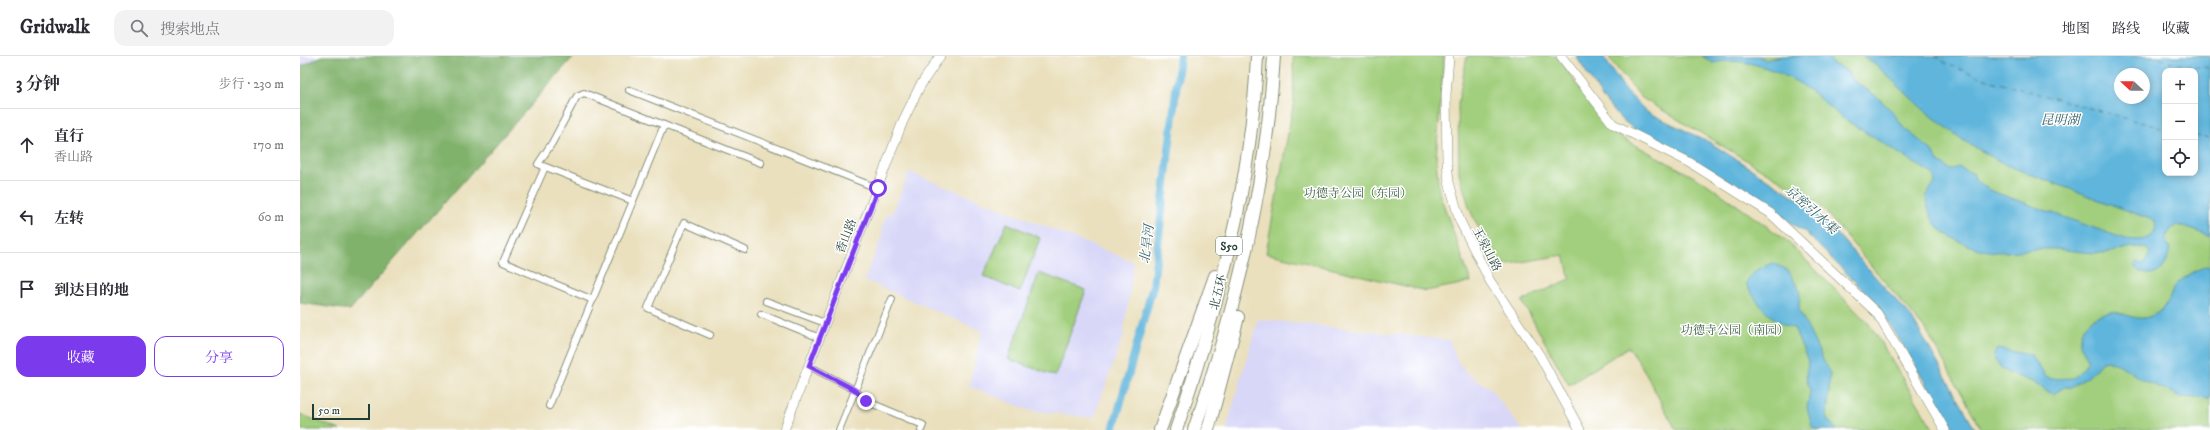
<!DOCTYPE html>
<html lang="zh">
<meta charset="utf-8">
<style>
:root{--surface:#fff;--page:#f2f2f3;--text:#2b2b33;--muted:#7c7c81;--line:#e1e1e2;--accent:#7c3aed}
body{margin:0;font-family:"IM FELL DW Pica","Noto Serif SC",serif;background:var(--page);color:var(--text)}
.controls{position:absolute;right:12px;top:12px;display:grid;overflow:hidden;border-radius:8px;box-shadow:0 2px 6px #0003}
.controls button{width:36px;height:36px;display:grid;place-items:center;padding:0;border:0;border-bottom:1px solid var(--line);background:var(--surface);color:var(--text);font:20px sans-serif}
.compass{position:absolute;left:1814px;top:12px;width:36px;height:36px;border-radius:50%;background:var(--surface);box-shadow:0 2px 6px #0003;rotate:292deg}
.scale{position:absolute;left:12px;bottom:10px;width:58px;box-sizing:border-box;padding-left:4px;border:2px solid #1f3d34;border-top:0;font-size:11px;line-height:14px;white-space:nowrap;color:#1f3d34;-webkit-text-stroke:3px #fff;paint-order:stroke}
.stop{position:absolute;width:12px;height:12px;margin:-9px;border:3px solid #7c3aed;border-radius:50%;background:#fff}
.stop.end{background:#7c3aed;border-color:#fff;box-shadow:0 1px 4px #0008}
.list{margin:0;padding:0;list-style:none}
h2{display:flex;justify-content:space-between;align-items:center;height:52px;margin:0;padding:0 16px;font-size:17px}
h2 small{font-size:13px;font-weight:400;color:var(--muted)}
.list li{display:grid;grid-template-columns:26px 1fr auto;gap:12px;align-items:center;box-sizing:border-box;height:72px;padding:0 16px;border-top:1px solid var(--line)}
.list b{display:block;font-size:15px;white-space:nowrap}
.list p{margin:0;font-size:13px;white-space:nowrap;color:var(--muted)}
.list em{font-size:13px;font-style:normal;color:var(--muted)}
.actions{display:flex;gap:8px;padding:12px 16px}
.actions a{flex:1;padding:9px 0;border:1px solid var(--accent);border-radius:12px;text-align:center;font-size:14px;color:var(--accent)}
.actions .main{background:var(--accent);color:#fff}
.icon{flex:none;width:22px;height:22px;fill:none;stroke:currentColor;stroke-width:2;stroke-linecap:round;stroke-linejoin:round}
.map{position:relative;flex:none;width:1910px;height:374px;overflow:hidden}
header{display:flex;align-items:center;gap:24px;box-sizing:border-box;height:56px;padding:0 20px;background:var(--surface);border-bottom:1px solid var(--line)}
header strong{font-size:19px}
nav{display:flex;gap:22px;margin-inline-start:auto;font-size:14px}
.search{width:280px;height:36px;background:var(--page);display:flex;align-items:center;gap:10px;box-sizing:border-box;padding:0 14px;border-radius:12px;color:var(--muted);font-size:15px}
main{display:flex}
aside{flex:1;background:var(--surface)}
.map>svg:first-child{display:block}
</style>
<header>
<strong>Gridwalk</strong>
<div class="search"><svg class="icon" aria-label="search" viewBox="0 0 24 24"><circle cx="10" cy="10" r="6"/><path d="M15 15l6 6"/></svg>搜索地点</div>
<nav><a>地图</a><a>路线</a><a>收藏</a></nav>
</header>
<main>
<aside>
<h2>3 分钟<small>步行 · 230 m</small></h2>
<ul class="list">
<li><svg class="icon" aria-label="ahead" viewBox="0 0 24 24"><path d="M12 20V5M6 11l6-6 6 6"/></svg><div><b>直行</b><p>香山路</p></div><em>170 m</em></li>
<li><svg class="icon" aria-label="left" viewBox="0 0 24 24"><path d="M17 20v-9H6M10 6l-5 5 5 5"/></svg><div><b>左转</b></div><em>60 m</em></li>
<li><svg class="icon" aria-label="arrive" viewBox="0 0 24 24"><path d="M6 21V4h12l-3 4 3 4H6"/></svg><div><b>到达目的地</b></div></li>
</ul>
<div class="actions"><a class="main">收藏</a><a>分享</a></div>
</aside>
<div class="map">
<svg width="1910" height="374" viewBox="0 0 1910 374">
<rect width="100%" height="100%" fill="#fff"/>
<filter id="ink" filterUnits="userSpaceOnUse"><feTurbulence type="fractalNoise" baseFrequency=".025" numOctaves="2"/><feDisplacementMap in="SourceGraphic" scale="8" xChannelSelector="R" yChannelSelector="G"/><feConvolveMatrix kernelMatrix="1 2 1 2 8 2 1 2 1" color-interpolation-filters="sRGB"/></filter>
<filter id="wash" filterUnits="userSpaceOnUse"><feTurbulence type="fractalNoise" baseFrequency=".012" numOctaves="4" result="noise"/><feDisplacementMap in="SourceGraphic" scale="16" xChannelSelector="R" yChannelSelector="G"/><feGaussianBlur stdDeviation="0.9" result="paint"/><feColorMatrix in="noise" values="0 0 0 0 0 0 0 0 0 0 0 0 0 0 0 0 0 1.4 0 .05"/><feComposite in="paint" operator="in"/></filter>
<g filter="url(#wash)">
<rect width="100%" height="100%" fill="#eae0bd"/>
<g fill="#d8d7f8">
<path d="M 0,0 L 22,0 L 0,11 Z"/>
<path d="M 609,116 L 834,206 L 823,281 L 794,362 L 729,354 L 669,330 L 682,275 L 564,224 L 584,176 L 580,175 L 588,156 L 592,158 Z"/>
<path d="M 958,263 L 1149,284 L 1158,306 L 1168,318 L 1190,332 L 1222,374 L 926,374 Z"/>
</g>
<g fill="#a2cf7d" stroke="#608658" fill-rule="evenodd">
<path d="M 993,0 L 1144,0 L 1136,102 L 1139,136 L 1171,226 L 1126,235 L 966,197 L 994,45 Z"/>
<path d="M 1167,0 L 1257,0 L 1308,74 L 1407,128 L 1486,184 L 1570,269 L 1634,374 L 1376,374 L 1341,309 L 1328,291 L 1269,329 L 1222,245 L 1270,223 L 1264,199 L 1197,210 L 1170,154 L 1159,117 L 1158,47 Z"/>
<path d="M 1309,0 L 1910,0 L 1910,374 L 1682,374 L 1628,277 L 1518,147 L 1342,42 L 1311,5 ZM 1865,15 L 1895,15 L 1895,117 L 1865,117 ZM 1820,18 L 1844,18 L 1844,42 L 1820,42 Z"/>
<path d="M 707,167 L 740,182 L 720,236 L 683,220 Z"/>
<path d="M 739,217 L 786,234 L 755,320 L 708,303 Z"/>
<path d="M 0,358 L 40,374 L 0,374 Z"/>
</g>
<path fill="#81b26c" stroke="#507850" d="M 22,0 L 274,0 L 50,254 L 0,247 L 0,11 Z"/>
<g fill="#5fb5dc" stroke="#3f7988" fill-rule="evenodd">
<path d="M 1276,0 L 1303,0 L 1326,35 L 1347,56 L 1409,86 L 1500,144 L 1531,171 L 1612,262 L 1676,374 L 1655,374 L 1578,249 L 1504,175 L 1402,109 L 1338,76 L 1320,62 L 1302,41 Z"/>
<path d="M 1402,0 L 1459,0 L 1466,4 L 1481,0 L 1528,0 L 1533,8 L 1546,14 L 1554,25 L 1575,39 L 1592,55 L 1604,72 L 1630,93 L 1639,106 L 1651,114 L 1658,111 L 1674,118 L 1674,122 L 1689,134 L 1822,182 C 1835,185 1860,187 1855,165 L 1706,109 L 1664,85 L 1624,54 L 1579,12 L 1563,0 L 1910,0 L 1910,180 L 1877,169 L 1871,173 L 1865,183 L 1870,194 C 1868,201 1867,207 1863,212 C 1855,221 1839,220 1834,209 L 1837,206 L 1844,208 L 1850,197 L 1846,192 C 1829,188 1815,198 1798,197 C 1780,197 1762,192 1743,193 C 1725,193 1707,198 1688,195 C 1670,192 1637,178 1631,160 C 1625,144 1623,140 1635,127 L 1634,119 C 1604,100 1573,82 1543,62 C 1529,52 1517,39 1502,29 C 1477,14 1443,0 1413,7 ZM 1865,15 L 1895,15 L 1895,117 L 1865,117 ZM 1820,18 L 1844,18 L 1844,42 L 1820,42 Z"/>
<path d="M 1472,207 L 1488,214 L 1500,235 L 1499,254 L 1530,318 L 1527,363 L 1537,374 L 1518,374 L 1512,371 L 1507,352 L 1510,335 L 1506,320 L 1508,305 L 1494,272 C 1473,267 1455,246 1446,227 L 1456,214 Z"/>
<path d="M 1906,210 L 1910,211 L 1910,343 L 1881,341 L 1841,323 L 1820,309 L 1809,305 L 1802,306 L 1788,321 L 1771,331 L 1765,331 L 1753,338 C 1746,336 1741,331 1734,327 C 1716,317 1706,323 1693,301 L 1697,293 L 1731,299 L 1745,319 L 1751,323 L 1774,322 L 1783,313 L 1788,304 C 1786,298 1781,293 1780,287 C 1777,270 1800,254 1815,256 C 1828,258 1838,266 1851,260 C 1873,251 1866,239 1879,226 C 1887,219 1897,214 1906,210 Z"/>
</g>
<g fill="none" stroke-linecap="round" stroke-linejoin="round">
<path stroke="#5fb5dc" stroke-width="8" d="M 813,374 L 853,230 L 880,0"/>
<g stroke="#326166" stroke-width="1" stroke-dasharray="5 4" stroke-linecap="butt">
<path d="M 1635,0 L 1647,8 L 1688,24 L 1865,73"/>
<path d="M 1851,0 L 1879,8 L 1910,12"/>
<path d="M 1895,80 L 1910,82"/>
</g>
</g>
</g>
<g filter="url(#ink)">
<g fill="none" stroke-linecap="round" stroke-linejoin="round">
<g stroke="#848e78" stroke-width="8">
<g id="street">
<path d="M 329,34 L 577,132"/>
<path d="M 245,111 L 203,206 L 293,244"/>
<path d="M 333,145 L 238,108 L 252,87 L 277,40 L 284,37 L 364,69"/>
<path d="M 466,245 L 525,267"/>
<path d="M 461,258 L 520,282"/>
<path d="M 410,279 L 348,252 L 384,167 L 445,194"/>
<path d="M 509,310 L 555,334 L 566,345 L 623,369 L 621,374"/>
<path d="M 249,350 L 364,69 L 461,107"/>
<path d="M 539,374 L 592,243"/>
</g>
</g>
<g stroke="#848e78" stroke-width="10">
<g id="secondary">
<path d="M 1149,0 L 1146,39 L 1147,106 L 1149,126 L 1160,165 L 1190,225 L 1240,300 L 1280,374"/>
<path d="M 1261,0 L 1313,68 L 1389,106 L 1470,157 L 1577,257 L 1645,374"/>
<path d="M 484,374 L 603,65 L 620,30 L 640,0"/>
</g>
</g>
<g stroke="#848e78" stroke-width="14">
<g id="highway">
<path d="M 860,374 L 915,220"/>
<path d="M 876,374 C 917,254 952,128 957,0"/>
<path d="M 894,374 C 936,253 967,128 974,0"/>
<path d="M 908,374 L 938,261"/>
</g>
</g>
<use href="#street" stroke="#fff" stroke-width="6"/>
<use href="#secondary" stroke="#fff" stroke-width="9"/>
<use href="#highway" stroke="#fff" stroke-width="12"/>
</g>
</g>
<g fill="none" stroke-linecap="round" stroke-linejoin="round" filter="url(#ink)">
<path stroke="#7c3aed" stroke-width="5" d="M 566,345 L 555,334 L 509,310 L 578,132"/>
</g>
<g text-anchor="middle" stroke-width="3" stroke-linejoin="round" paint-order="stroke">
<rect fill="#fff" stroke="#627771" stroke-width="1" x="916" y="181" width="26" height="18" rx="3"/>
<g font-size="11" font-weight="bold" fill="#1f3d34">
<text x="929" y="194">S50</text>
</g>
<g font-size="12" fill="#406246" stroke="#fff">
<text x="1058" y="141">功德寺公园（东园）</text>
<text x="1435" y="278">功德寺公园（南园）</text>
</g>
<g font-size="12" fill="#1f3d34" stroke="#fff">
<text transform="translate(546 180) rotate(-69)" y="4">香山路</text>
<text transform="translate(1187 193) rotate(63)" y="4">玉泉山路</text>
<text transform="translate(918 236) rotate(-76)" y="4">北五环</text>
</g>
<g font-size="13" font-style="italic" fill="#326166" stroke="#fff">
<text x="1760" y="68">昆明湖</text>
<text transform="translate(1512 153) rotate(42)" y="5">京密引水渠</text>
<text transform="translate(846 188) rotate(-83)" y="5">北旱河</text>
</g>
</g>
</svg>
<div class="controls">
<button>+</button>
<button>−</button>
<button><svg class="icon" aria-label="locate" viewBox="0 0 24 24"><circle cx="12" cy="12" r="6"/><path d="M12 2v4M12 18v4M2 12h4M18 12h4"/></svg></button>
</div>
<svg class="compass" viewBox="-18 -18 36 36"><path d="M0-13l5 13h-10z" fill="#e53935"/><path d="M0 13l5-13h-10z" fill="#7c7c81"/></svg>
<div class="scale">50 m</div>
<div class="stop" style="left:578px;top:132px"></div>
<div class="stop end" style="left:566px;top:345px"></div>
</div>
</main>
